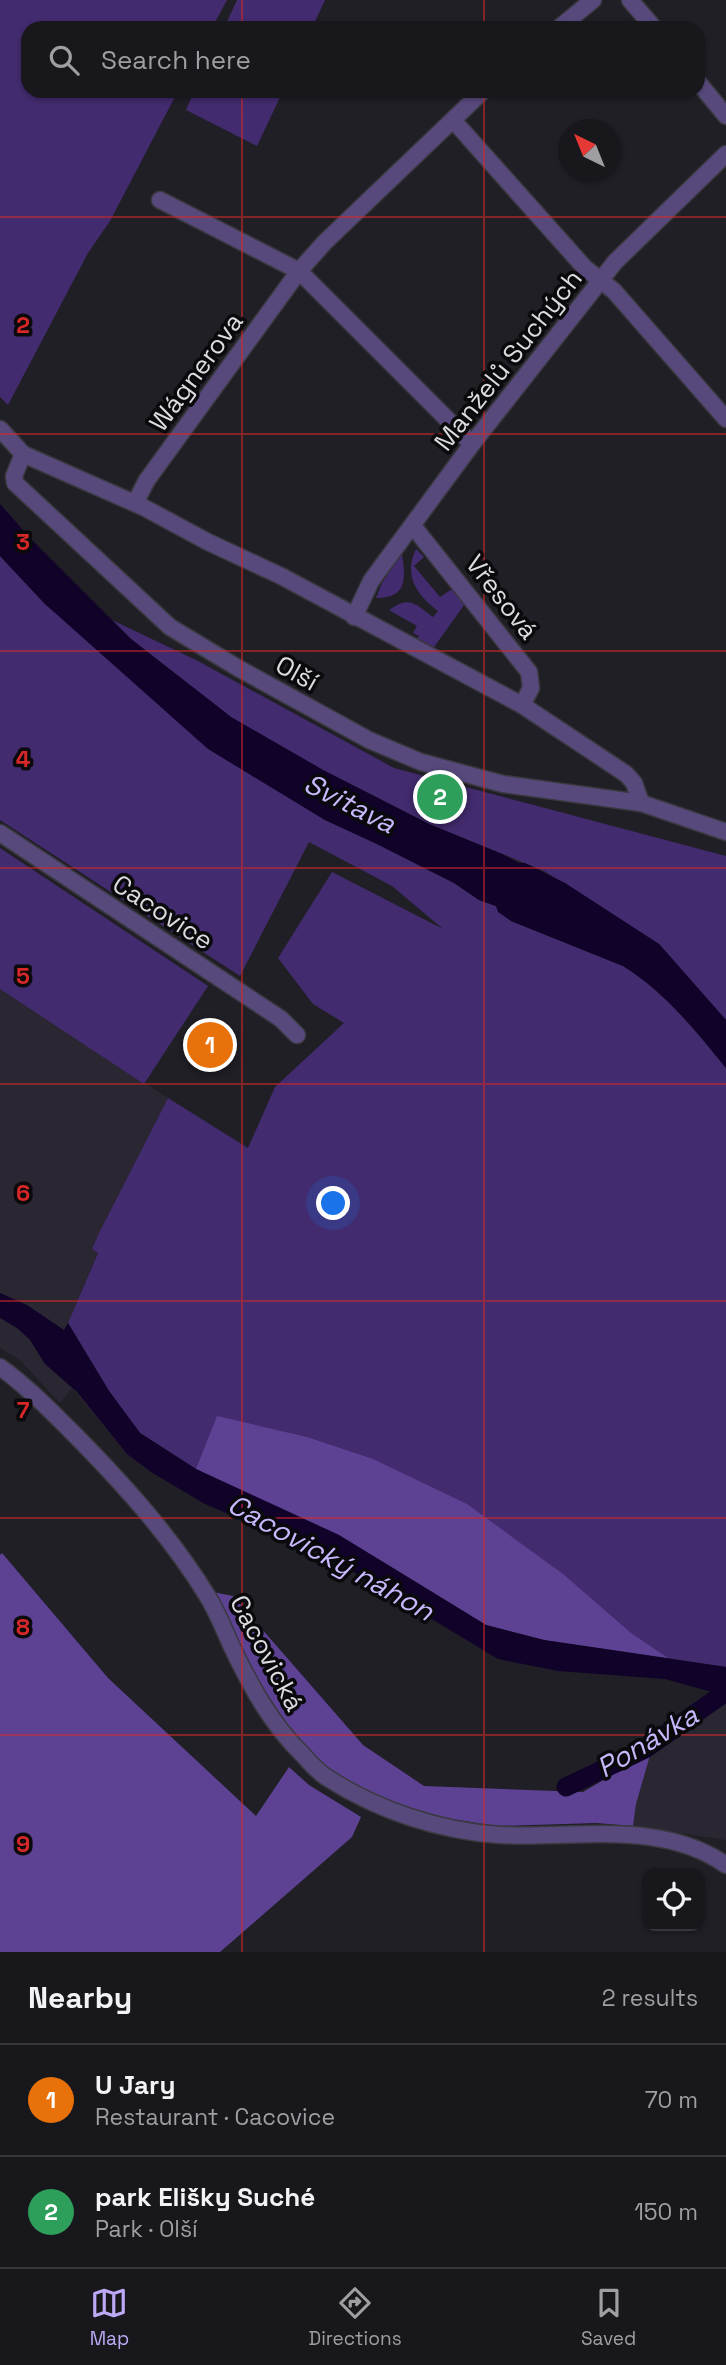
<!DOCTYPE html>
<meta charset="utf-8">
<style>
:root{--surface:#18171c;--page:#212025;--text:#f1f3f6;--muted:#9f9fa3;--line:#36363b;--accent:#bda9f5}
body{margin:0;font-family:"Space Grotesk",sans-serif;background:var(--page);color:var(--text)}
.controls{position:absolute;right:21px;bottom:21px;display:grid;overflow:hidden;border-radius:14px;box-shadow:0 2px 5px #0004}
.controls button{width:63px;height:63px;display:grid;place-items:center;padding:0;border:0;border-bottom:2px solid var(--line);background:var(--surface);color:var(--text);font:35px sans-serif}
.compass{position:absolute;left:558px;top:119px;width:63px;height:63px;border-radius:50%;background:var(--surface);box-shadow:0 2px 5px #0004;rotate:317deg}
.you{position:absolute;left:334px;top:1204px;width:24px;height:24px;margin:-18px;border:5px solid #fff;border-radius:50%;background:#1a73e8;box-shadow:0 0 0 10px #1a73e833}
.badge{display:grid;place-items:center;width:46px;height:46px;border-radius:50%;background:var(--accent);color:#fff;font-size:23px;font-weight:700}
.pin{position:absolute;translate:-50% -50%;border:4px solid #fff;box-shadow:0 2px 7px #0006}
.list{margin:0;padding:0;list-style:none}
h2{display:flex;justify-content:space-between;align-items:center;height:91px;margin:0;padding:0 28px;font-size:30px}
h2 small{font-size:23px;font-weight:400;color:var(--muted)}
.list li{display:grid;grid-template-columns:46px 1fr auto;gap:21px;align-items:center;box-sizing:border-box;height:112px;padding:0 28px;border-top:2px solid var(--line)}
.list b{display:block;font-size:26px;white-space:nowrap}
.list p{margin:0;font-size:23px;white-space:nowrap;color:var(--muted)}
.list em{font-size:23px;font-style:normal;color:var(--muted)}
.icon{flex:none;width:38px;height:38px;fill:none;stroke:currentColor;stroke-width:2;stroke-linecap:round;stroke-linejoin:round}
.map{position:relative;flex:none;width:726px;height:1952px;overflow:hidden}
.search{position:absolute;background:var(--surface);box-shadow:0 2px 5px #0004;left:21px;right:21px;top:21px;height:77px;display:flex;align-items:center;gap:18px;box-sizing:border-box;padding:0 24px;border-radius:21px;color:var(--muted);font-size:26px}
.sheet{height:315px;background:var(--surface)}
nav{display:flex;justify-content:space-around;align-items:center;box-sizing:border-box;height:98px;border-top:2px solid var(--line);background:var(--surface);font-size:19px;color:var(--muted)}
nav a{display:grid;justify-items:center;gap:4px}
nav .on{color:var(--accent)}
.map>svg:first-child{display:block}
</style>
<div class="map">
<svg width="726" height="1952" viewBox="0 0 726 1952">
<rect width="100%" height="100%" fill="#201f26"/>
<g fill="#2a2733">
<path d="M 0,989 L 168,1098 L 100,1231 L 98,1252 L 68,1323 L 151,1472 L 127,1454 L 72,1388 L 60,1403 L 19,1359 L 0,1348 Z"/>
<path d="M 726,1703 L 726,1840 L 633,1826 L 636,1804 L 651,1752 Z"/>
</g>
<g fill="#422b6e">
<path d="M 0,0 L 227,0 L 212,28 L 28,28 L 28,91 L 178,91 L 110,221 L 88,253 L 8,405 L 0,397 Z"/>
<path d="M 237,0 L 325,0 L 312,28 L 224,28 Z"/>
<path d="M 194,91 L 283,91 L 257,146 L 186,110 Z"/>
<path d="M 416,549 L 424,557 L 414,566 L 440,597 L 452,589 L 464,605 L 432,650 L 416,640 L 419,636 L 413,633 L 417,626 L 389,610 C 410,595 415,604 433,617 L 438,611 C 417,595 403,576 416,549 Z"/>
<path d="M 402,553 C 405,577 409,598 376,598 L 382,583 Z"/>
<path d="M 0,556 L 45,604 L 244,770 L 325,820 L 377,844 L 454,883 L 479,900 L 496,906 L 511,921 L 623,966 C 665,992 695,1030 726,1068 L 726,1667 L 544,1640 L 196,1469 L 140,1433 L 109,1391 L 68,1323 L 98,1253 L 92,1249 L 100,1231 L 168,1098 L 248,1148 L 275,1087 L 344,1023 L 313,1004 L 278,958 L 332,872 L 443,929 L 392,886 L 309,842 L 240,976 L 0,820 Z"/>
<path d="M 112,620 L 198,661 L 394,768 L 726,856 L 726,1020 L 659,944 L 544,871 L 429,824 L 323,770 L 231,717 L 131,639 Z"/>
<path d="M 0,848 L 208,986 L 144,1084 L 0,989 Z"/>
</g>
<g fill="#5d4294">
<path d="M 217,1416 L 307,1437 L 373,1459 L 467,1504 L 563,1574 L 631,1633 L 668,1658 L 544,1640 L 486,1625 L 339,1535 L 196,1469 Z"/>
<path d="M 2,1553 L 108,1678 L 256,1816 L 289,1767 L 309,1785 L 361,1817 L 352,1837 L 220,1952 L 0,1952 L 0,1555 Z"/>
<path d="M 213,1592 L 233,1596 L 363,1745 L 424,1786 L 583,1792 L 651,1752 L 636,1804 L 633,1826 L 596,1823 L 496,1826 L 426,1815 L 361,1791 L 331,1773 L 301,1746 L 246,1662 Z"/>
</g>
<g fill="#110229">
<path d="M 0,504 L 30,538 L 131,639 L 231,717 L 323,770 L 429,824 L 502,854 L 519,863 L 525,863 L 565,883 L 659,944 L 726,1020 L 726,1068 C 695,1030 665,992 623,966 L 511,921 L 498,912 L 496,906 L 479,900 L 454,883 L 377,844 L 325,820 L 208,749 L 45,604 L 0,556 Z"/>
<path d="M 0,1293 L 27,1305 L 64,1330 L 68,1323 L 109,1391 L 140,1433 L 196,1469 L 339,1535 L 486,1625 L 544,1640 L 726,1667 L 726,1696 L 665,1679 L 558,1671 L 498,1659 L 327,1556 L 205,1504 L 151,1472 L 127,1454 L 77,1392 L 45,1364 L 30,1340 L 17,1328 L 0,1318 Z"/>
</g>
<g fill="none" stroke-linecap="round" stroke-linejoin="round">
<path stroke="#110229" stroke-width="19" d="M 566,1787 L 645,1749 L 726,1692"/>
<g stroke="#3a3940" stroke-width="19">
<g id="street">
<path d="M 630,0 L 654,28"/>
<path d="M 559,28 L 593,0"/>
<path d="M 698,82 L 726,116"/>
<path d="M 453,120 L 585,268 L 614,291 L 726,419"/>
<path d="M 160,200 L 299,271 L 472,444"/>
<path d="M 0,429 L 23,454 L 143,507 L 208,542 L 281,576 L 522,705 L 626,774 L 634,783 L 641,803"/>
<path d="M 23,454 L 14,476 L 15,483 L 170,627 L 238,668 L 369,740 L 421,762 L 503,784 L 641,803 L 726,832"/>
<path d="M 135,503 L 147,480 L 299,271 L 325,242 L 483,91"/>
<path d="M 413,526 L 529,672 L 531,688 L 522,705"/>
<path d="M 354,617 L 371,581 L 472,444 L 615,262 L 726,154"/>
<path d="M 0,833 L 281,1019 L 297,1035"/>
<path d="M 0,1367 C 29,1388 53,1413 78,1438 C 126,1487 172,1538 208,1597 C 217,1612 224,1629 231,1645 C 250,1685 271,1724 303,1755 C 310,1763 317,1771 326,1777 C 377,1810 439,1831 500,1835 C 574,1839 661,1819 726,1865"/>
</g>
</g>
<use href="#street" stroke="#58497d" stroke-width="16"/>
</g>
<path fill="none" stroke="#d62828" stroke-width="2" stroke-opacity="0.55" d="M 242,0 L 242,28M 484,0 L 484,28M 242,91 L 242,1952M 484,91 L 484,1952M 0,217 L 726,217M 0,434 L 726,434M 0,651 L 726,651M 0,868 L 726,868M 0,1084 L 726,1084M 0,1301 L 726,1301M 0,1518 L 726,1518M 0,1735 L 726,1735"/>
<g text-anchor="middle" stroke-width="7" stroke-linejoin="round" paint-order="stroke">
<g font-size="26" fill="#dcdbe0" stroke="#0a090c">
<text transform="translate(508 360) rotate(-52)" y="9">Manželů Suchých</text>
<text transform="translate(196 372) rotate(-54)" y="9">Wágnerova</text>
<text transform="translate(502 597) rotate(52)" y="9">Vřesová</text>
<text transform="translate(297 673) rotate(29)" y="9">Olší</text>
<text transform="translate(163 912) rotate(33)" y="9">Cacovice</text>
<text transform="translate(267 1653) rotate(62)" y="9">Cacovická</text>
</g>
<g font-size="28" font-style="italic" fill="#c8b7fb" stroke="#0a090c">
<text transform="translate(350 803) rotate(27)" y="10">Svitava</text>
<text transform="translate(331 1557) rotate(29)" y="10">Cacovický náhon</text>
<text transform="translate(647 1741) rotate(-31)" y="10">Ponávka</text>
</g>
</g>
<g font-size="23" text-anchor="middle" font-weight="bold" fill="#d62828" stroke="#0a090c" stroke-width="7" stroke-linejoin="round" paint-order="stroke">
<text x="23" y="333">2</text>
<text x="23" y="550">3</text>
<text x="23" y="767">4</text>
<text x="23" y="984">5</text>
<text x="23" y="1201">6</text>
<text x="23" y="1418">7</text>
<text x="23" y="1635">8</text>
<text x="23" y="1852">9</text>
</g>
</svg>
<div class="controls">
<button><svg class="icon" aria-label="locate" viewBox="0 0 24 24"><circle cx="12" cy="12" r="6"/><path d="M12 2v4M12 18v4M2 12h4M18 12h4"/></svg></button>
</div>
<svg class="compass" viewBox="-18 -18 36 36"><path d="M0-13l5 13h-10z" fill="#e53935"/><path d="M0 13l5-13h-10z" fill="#9f9fa3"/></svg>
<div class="you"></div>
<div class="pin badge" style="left:210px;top:1045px;background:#e8710a">1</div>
<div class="pin badge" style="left:440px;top:797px;background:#2e9e5b">2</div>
<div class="search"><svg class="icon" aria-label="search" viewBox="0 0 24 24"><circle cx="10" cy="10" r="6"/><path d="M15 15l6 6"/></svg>Search here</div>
</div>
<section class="sheet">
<h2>Nearby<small>2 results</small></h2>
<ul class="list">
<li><span class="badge" style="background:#e8710a">1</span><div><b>U Jary</b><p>Restaurant · Cacovice</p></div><em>70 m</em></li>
<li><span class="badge" style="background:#2e9e5b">2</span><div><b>park Elišky Suché</b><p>Park · Olší</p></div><em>150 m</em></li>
</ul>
</section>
<nav>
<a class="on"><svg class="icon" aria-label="map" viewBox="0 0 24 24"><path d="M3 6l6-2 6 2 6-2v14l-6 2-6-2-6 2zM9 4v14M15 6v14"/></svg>Map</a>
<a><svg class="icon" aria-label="directions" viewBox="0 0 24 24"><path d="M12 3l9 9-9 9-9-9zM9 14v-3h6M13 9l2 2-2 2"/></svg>Directions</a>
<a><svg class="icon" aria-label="saved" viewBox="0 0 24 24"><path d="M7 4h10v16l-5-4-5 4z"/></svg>Saved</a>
</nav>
